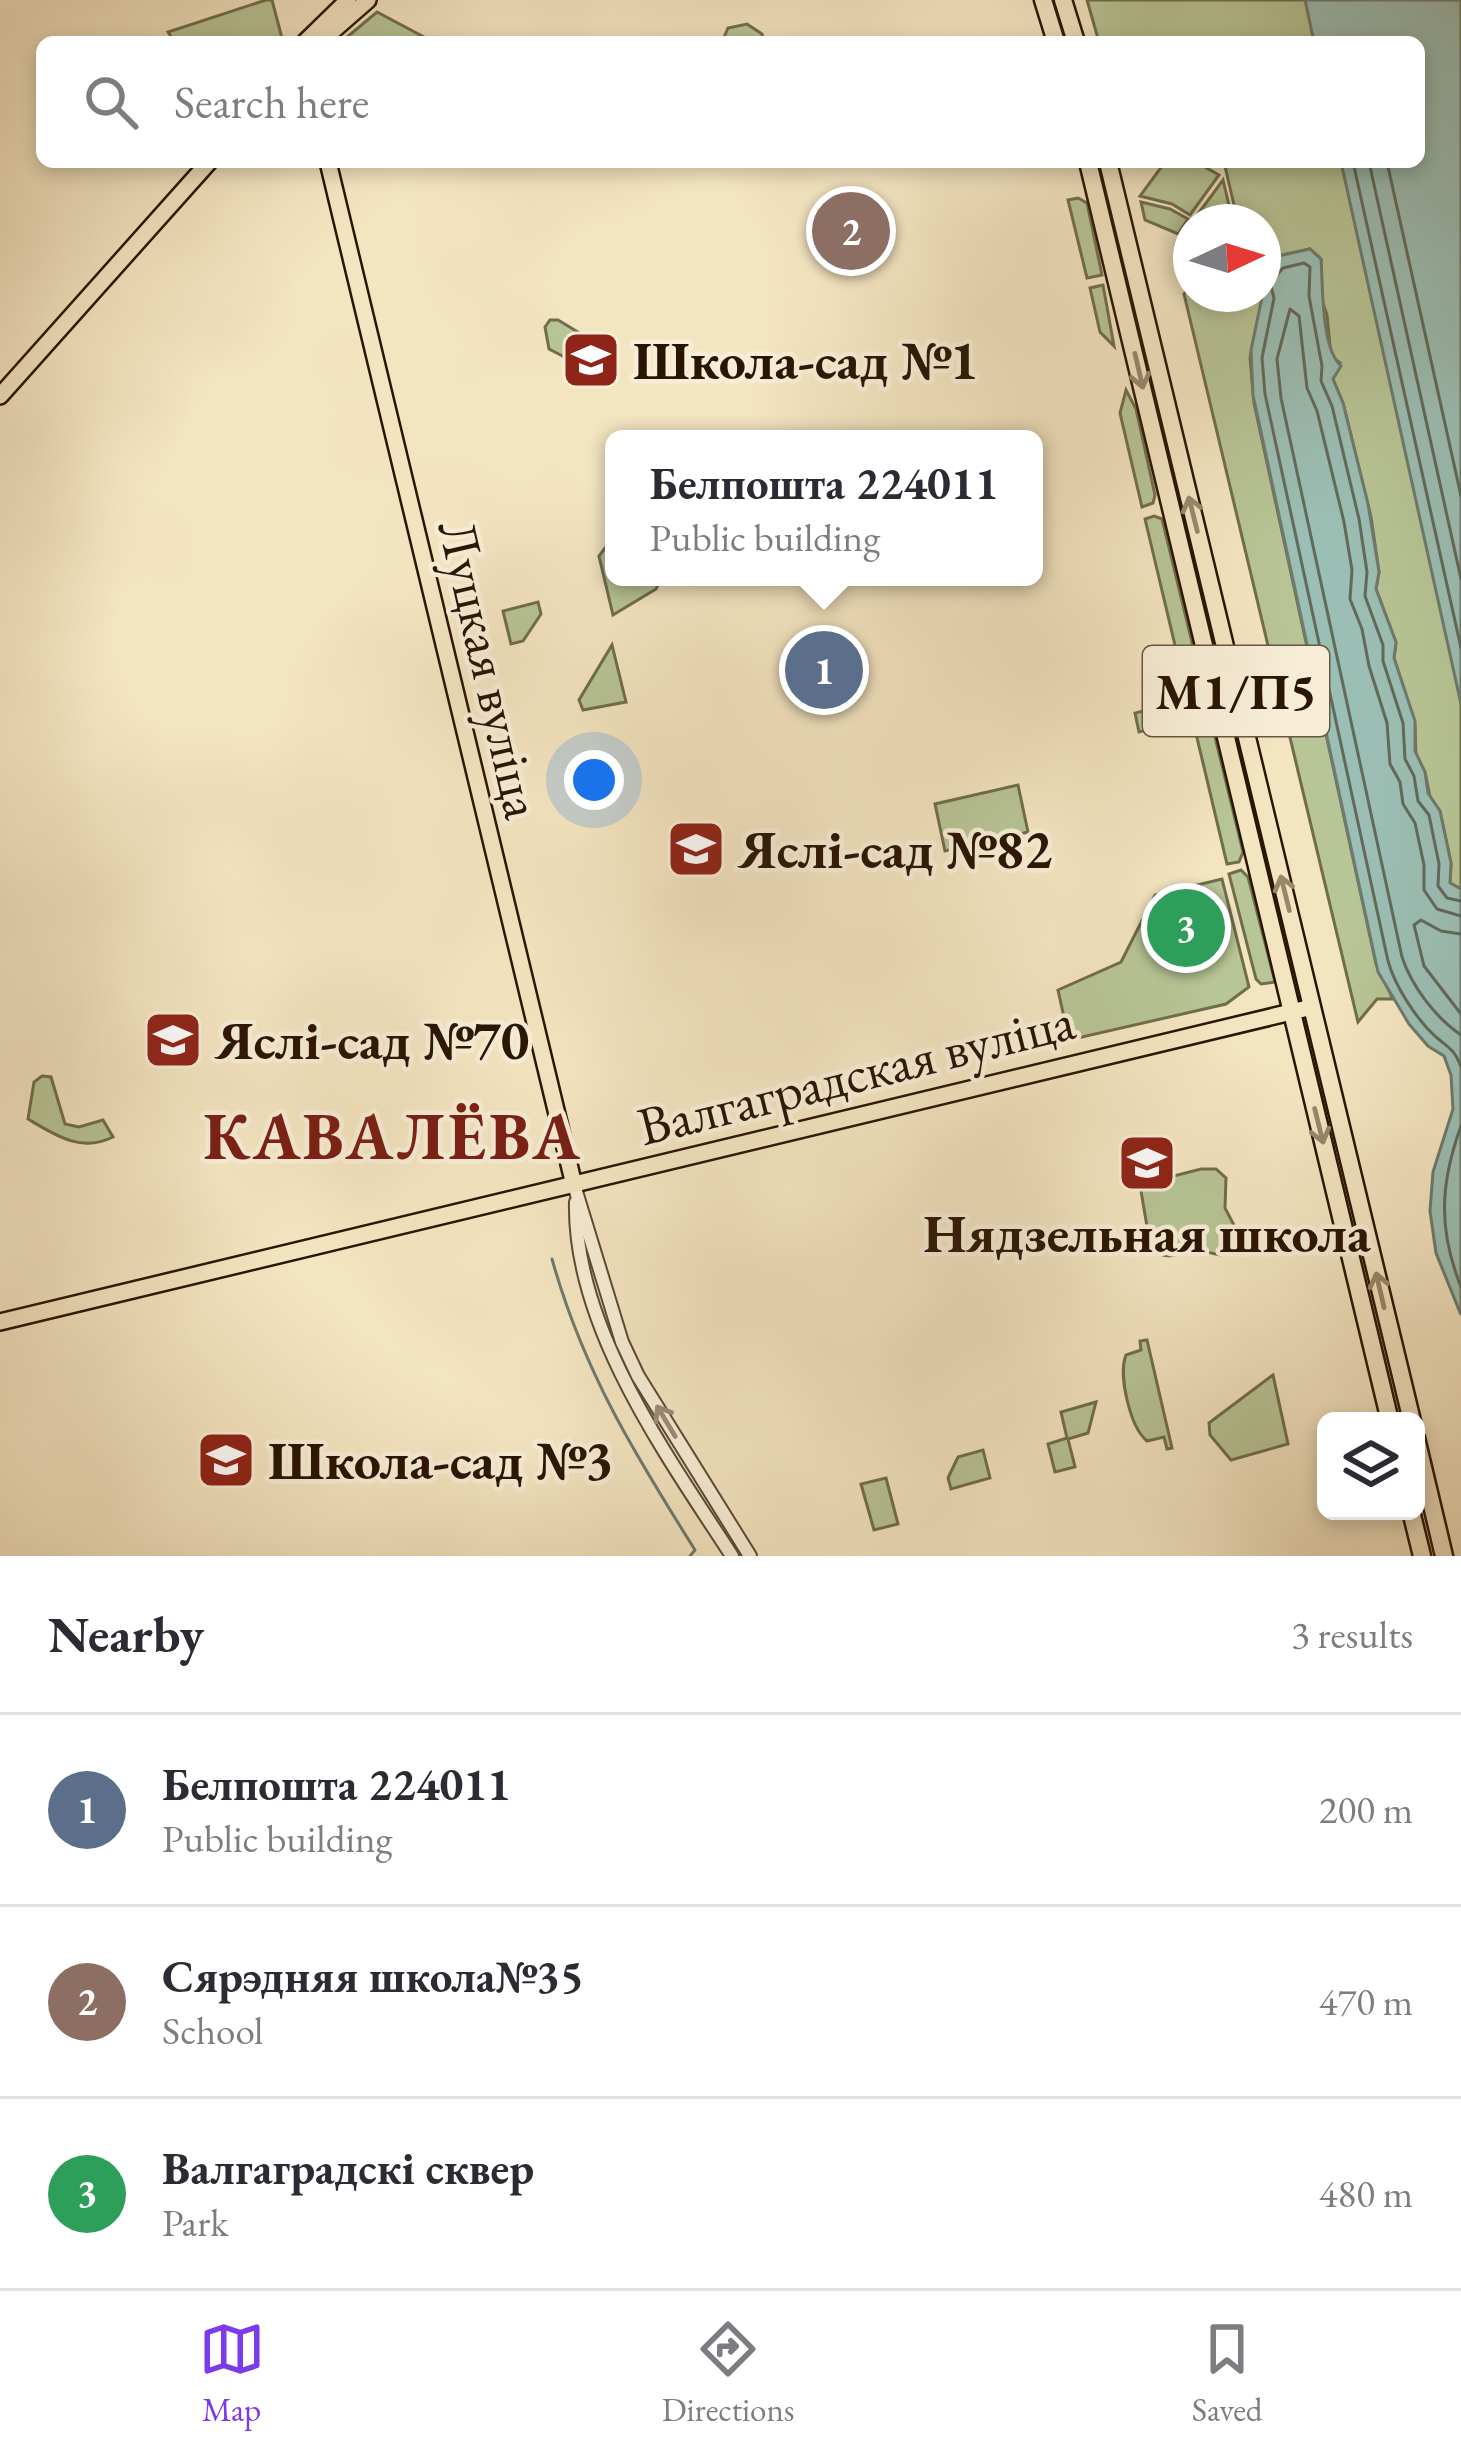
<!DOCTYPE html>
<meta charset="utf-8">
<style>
:root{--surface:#fff;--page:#f2f2f3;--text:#2b2b33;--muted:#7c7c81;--line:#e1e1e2;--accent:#7c3aed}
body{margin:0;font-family:"EB Garamond",serif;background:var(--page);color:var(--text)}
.controls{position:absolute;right:36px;bottom:36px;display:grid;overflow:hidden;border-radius:18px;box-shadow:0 6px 18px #0003}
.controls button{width:108px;height:108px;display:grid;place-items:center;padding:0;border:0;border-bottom:3px solid var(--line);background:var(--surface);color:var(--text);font:60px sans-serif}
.compass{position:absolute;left:1173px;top:204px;width:108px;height:108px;border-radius:50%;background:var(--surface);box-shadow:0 6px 18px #0003;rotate:86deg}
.you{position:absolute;left:594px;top:780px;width:42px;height:42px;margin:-30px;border:9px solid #fff;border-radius:50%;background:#1a73e8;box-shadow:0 0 0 18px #1a73e833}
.badge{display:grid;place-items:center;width:78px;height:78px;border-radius:50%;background:var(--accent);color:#fff;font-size:39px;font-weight:700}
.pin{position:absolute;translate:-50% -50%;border:6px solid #fff;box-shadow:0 3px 12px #0006}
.popup{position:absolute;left:605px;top:430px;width:438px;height:156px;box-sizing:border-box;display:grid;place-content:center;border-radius:18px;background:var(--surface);filter:drop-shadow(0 3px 9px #0005);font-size:39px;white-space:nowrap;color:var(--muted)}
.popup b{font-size:45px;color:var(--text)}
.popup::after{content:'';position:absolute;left:50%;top:100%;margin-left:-24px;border:24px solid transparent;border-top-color:var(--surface)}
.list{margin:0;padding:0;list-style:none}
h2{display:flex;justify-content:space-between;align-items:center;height:156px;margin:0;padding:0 48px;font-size:51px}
h2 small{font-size:39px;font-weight:400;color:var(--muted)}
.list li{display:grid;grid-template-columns:78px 1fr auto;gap:36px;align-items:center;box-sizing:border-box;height:192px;padding:0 48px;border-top:3px solid var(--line)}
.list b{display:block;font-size:45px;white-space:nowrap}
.list p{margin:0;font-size:39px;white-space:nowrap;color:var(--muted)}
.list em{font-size:39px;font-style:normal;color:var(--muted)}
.icon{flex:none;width:66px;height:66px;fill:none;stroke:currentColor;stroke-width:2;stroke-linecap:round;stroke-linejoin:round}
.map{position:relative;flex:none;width:1461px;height:1556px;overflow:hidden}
.search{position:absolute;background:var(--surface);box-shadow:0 6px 18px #0003;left:36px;right:36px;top:36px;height:132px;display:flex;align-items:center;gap:30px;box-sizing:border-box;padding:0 42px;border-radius:18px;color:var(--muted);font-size:45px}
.sheet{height:732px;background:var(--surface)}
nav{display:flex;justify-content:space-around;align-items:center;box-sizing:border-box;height:168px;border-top:3px solid var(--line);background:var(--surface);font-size:33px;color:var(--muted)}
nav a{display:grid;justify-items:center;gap:6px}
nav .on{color:var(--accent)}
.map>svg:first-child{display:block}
</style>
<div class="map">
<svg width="1461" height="1556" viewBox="0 0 1461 1556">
<rect width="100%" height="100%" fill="#f4e5c1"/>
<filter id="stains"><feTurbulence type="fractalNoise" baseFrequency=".00167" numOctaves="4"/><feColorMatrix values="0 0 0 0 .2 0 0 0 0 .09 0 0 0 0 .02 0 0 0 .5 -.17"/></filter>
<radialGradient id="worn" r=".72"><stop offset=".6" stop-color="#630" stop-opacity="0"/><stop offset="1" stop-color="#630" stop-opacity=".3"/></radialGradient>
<g fill="#b8c596" stroke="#706d4d" stroke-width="3">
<path d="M 266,0 L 272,0 L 283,42 L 229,39 L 175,42 L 168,32 Z"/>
<path d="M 1087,0 L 1461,0 L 1461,889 L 1450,883 L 1451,863 L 1440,811 L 1430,797 L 1425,772 L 1416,756 L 1415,725 L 1394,658 L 1396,643 L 1376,589 L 1379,572 L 1371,517 L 1343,403 L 1333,379 L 1340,363 L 1331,356 L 1327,315 L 1320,295 L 1321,259 L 1310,249 L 1278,256 L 1267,272 L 1263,270 L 1263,222 L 1238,222 L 1224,162 L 1419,162 L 1419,42 L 1099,42 Z"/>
<path d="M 377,12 L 422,36 L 414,42 L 341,42 Z"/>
<path d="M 747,24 L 762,34 L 764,42 L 722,42 L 728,28 Z"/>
<path d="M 1165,162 L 1196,162 L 1219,175 L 1190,215 L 1172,204 L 1140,196 Z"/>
<path d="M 1223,180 L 1233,222 L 1198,222 L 1195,218 Z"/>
<path d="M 1078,198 L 1087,203 L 1102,275 L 1087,278 L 1068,200 Z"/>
<path d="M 1141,202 L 1170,209 L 1188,219 L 1178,234 L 1145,220 Z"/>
<path d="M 1103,285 L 1114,346 L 1100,332 L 1090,288 Z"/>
<path d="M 1191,286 L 1191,294 L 1263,294 L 1250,358 L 1254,403 L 1376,964 L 1393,999 L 1377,999 L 1358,1022 L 1184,294 Z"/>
<path d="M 550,320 L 558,320 L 601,346 L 601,363 L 584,367 L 549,349 L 545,327 Z"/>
<path d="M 1126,390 L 1136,409 L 1155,495 L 1153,503 L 1142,507 L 1120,413 Z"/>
<path d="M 1154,516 L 1162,519 L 1243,852 L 1239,862 L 1227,864 L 1145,519 Z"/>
<path d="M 614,545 L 614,577 L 660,580 L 656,589 L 613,615 L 599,556 L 605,548 Z"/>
<path d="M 538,602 L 541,614 L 523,641 L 511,644 L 503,611 Z"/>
<path d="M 612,645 L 626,702 L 583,710 L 579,700 Z"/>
<path d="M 1174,703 L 1179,722 L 1139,732 L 1135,713 Z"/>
<path d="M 1018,785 L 1028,832 L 945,851 L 935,804 Z"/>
<path d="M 1241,870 L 1248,877 L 1275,982 L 1261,984 L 1256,979 L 1229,874 Z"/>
<path d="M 1222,879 L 1249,987 L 1226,1004 L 1069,1040 L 1058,990 L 1121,962 L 1155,895 Z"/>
<path d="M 42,1076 L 51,1077 L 65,1124 L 79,1127 L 103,1120 L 113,1137 C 81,1153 55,1135 28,1119 L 34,1082 Z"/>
<path d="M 1201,1169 L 1216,1169 L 1226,1178 L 1225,1208 L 1238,1233 L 1234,1248 L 1220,1255 L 1189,1248 C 1174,1257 1167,1259 1151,1250 L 1141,1191 L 1150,1182 Z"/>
<path d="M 1147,1340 L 1172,1448 L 1167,1449 L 1164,1437 L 1147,1441 C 1130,1427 1118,1375 1126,1355 L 1141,1350 L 1140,1341 Z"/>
<path d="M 1273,1375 L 1288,1444 L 1231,1460 L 1210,1435 L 1209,1423 Z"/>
<path d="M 1096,1402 L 1088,1433 L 1068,1439 L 1075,1467 L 1055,1472 L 1048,1444 L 1067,1438 L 1061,1412 Z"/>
<path d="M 983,1450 L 990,1478 L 951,1489 L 948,1478 L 958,1457 Z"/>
<path d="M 886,1478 L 898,1524 L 874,1530 L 861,1484 Z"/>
</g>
<g fill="#9cbfb5" stroke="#6e7b6e" stroke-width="3">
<path d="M 1305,0 L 1461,0 L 1461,704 L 1341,162 L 1419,162 L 1419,42 L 1314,42 Z"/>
<path d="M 1310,249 L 1321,259 C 1323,287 1321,348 1341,366 L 1333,379 L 1343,403 L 1368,504 L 1379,572 L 1376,589 L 1396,642 L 1394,658 L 1415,721 L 1415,751 L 1425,772 L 1428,793 L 1440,811 L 1451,863 L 1450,883 L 1461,889 L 1461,1315 L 1436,1253 L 1430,1211 L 1433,1172 L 1453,1109 L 1451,1075 L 1444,1056 L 1428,1046 L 1409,1024 L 1378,972 L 1253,395 L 1251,350 L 1269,264 L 1278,256 Z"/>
</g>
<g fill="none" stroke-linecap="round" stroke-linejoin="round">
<g stroke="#626a5c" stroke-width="3">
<path d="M 1353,162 L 1461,648"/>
<path d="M 1369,162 L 1461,579"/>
<path d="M 1387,162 L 1461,496"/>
<path d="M 1461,901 L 1447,898 L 1438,886 L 1439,864 L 1429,815 L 1418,801 L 1414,776 L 1405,759 L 1403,723 L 1383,661 L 1383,645 L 1365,596 L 1367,572 L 1359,519 L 1332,406 L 1321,381 L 1322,366 L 1309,296 L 1310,267 L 1304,263 L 1283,268 L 1270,283 L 1274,298 L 1262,358 L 1265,394 L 1388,961 C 1395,986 1416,1019 1436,1037 C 1449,1048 1455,1050 1461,1067"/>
<path d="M 1461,916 L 1437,909 L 1424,890 L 1424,865 L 1415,823 L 1403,804 L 1400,782 L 1390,764 L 1387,723 L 1369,666 L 1362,629 L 1350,599 L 1352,570 L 1344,522 L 1317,411 L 1307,388 L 1299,316 L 1290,309 L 1277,359 L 1281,398 L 1402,957 C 1412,987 1436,1018 1461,1035"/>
<path d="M 1461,934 L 1441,931 L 1421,920 L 1414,925 L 1424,966 L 1461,1014"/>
<path d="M 1461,1126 C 1440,1184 1438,1229 1461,1287"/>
</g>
<path stroke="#6e7b6e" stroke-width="3" d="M 552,1259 C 583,1370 634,1453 695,1550 L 690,1556"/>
<g stroke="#5c4933" stroke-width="16">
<g id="minor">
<path d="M 574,1185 L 622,1342 L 638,1376 L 750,1556"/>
<path d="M 576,1202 C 573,1326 667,1456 732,1556"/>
</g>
</g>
<g stroke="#291504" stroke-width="20">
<g id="major">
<path d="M 305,42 L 348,0"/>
<path d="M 320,42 L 368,0"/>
<path d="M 328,162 L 574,1185"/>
<path d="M 0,396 L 209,162"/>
<path d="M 0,1322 L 1312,1007"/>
</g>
</g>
<g stroke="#291504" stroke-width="21">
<g id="highway">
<path d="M 1043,0 L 1056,42"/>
<path d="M 1063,0 L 1076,42"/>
<path d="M 1088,162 L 1390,1421"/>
<path d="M 1108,162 L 1412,1421"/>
<path d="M 1416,1438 L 1444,1556"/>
<path d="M 1411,1511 L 1422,1556"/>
</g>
</g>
<use href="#minor" stroke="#f8eed7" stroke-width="12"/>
<use href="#major" stroke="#f4e5c1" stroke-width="15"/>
<use href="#highway" stroke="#f4e5c1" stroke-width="16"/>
</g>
<defs><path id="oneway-shaft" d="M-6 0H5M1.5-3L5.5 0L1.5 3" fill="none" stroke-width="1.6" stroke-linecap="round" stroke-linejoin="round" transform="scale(3)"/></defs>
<g stroke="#99876c">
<use href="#oneway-shaft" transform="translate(1139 371) rotate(77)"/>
<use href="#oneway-shaft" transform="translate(1193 514) rotate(-104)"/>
<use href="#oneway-shaft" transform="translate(1285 893) rotate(-104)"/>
<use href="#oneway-shaft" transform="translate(1319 1126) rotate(76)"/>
<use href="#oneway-shaft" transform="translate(1380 1290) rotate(-103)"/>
</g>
<use stroke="#9b8c78" href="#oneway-shaft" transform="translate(666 1421) rotate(-121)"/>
<defs>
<g id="school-square" transform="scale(3)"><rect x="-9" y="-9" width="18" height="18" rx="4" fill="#8f2418" stroke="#f8eed7"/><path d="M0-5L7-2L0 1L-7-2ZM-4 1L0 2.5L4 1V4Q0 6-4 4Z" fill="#fff"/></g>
</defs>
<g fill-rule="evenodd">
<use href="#school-square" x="591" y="360"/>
<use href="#school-square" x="696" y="849"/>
<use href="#school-square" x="173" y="1040"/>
<use href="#school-square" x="1147" y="1163"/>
<use href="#school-square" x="226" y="1460"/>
</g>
<g text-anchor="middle" stroke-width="9" stroke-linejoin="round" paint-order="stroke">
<rect fill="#f8eed7" stroke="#675643" stroke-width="3" x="1143" y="646" width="186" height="90" rx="9"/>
<g font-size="51" font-weight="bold" fill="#291504">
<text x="1236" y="709">М1/П5</text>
</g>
<g font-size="54" font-weight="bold" fill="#291504" stroke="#f8eed7" text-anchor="start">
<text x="633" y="379">Школа-сад №1</text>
<text x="738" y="868">Яслі-сад №82</text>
<text x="215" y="1059">Яслі-сад №70</text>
<text x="1147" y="1252" text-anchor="middle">Нядзельная школа</text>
<text x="268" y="1479">Школа-сад №3</text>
</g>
<g font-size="54" fill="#291504" stroke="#f8eed7">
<text transform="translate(491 669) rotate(77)" y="19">Луцкая вуліца</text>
<text transform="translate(856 1073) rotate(-14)" y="19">Валгаградская вуліца</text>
</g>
<g font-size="66" font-weight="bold" letter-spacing="3" fill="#7a1f14" stroke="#f8eed7">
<text x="393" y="1159">КАВАЛЁВА</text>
</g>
</g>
<rect width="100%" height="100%" filter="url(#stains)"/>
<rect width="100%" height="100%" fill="url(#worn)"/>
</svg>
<div class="controls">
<button><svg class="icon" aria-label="layers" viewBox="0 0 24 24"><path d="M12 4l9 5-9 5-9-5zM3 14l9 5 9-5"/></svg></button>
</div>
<svg class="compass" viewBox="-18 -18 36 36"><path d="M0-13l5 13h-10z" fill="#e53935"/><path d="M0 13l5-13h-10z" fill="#7c7c81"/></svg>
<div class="you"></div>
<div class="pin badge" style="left:824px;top:670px;background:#5c6f8a">1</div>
<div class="popup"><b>Белпошта 224011</b>Public building</div>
<div class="pin badge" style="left:851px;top:231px;background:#8d6e63">2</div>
<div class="pin badge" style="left:1186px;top:928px;background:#2e9e5b">3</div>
<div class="search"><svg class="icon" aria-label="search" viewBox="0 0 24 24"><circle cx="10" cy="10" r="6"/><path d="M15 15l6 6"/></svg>Search here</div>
</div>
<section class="sheet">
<h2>Nearby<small>3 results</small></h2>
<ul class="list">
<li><span class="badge" style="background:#5c6f8a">1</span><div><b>Белпошта 224011</b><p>Public building</p></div><em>200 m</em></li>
<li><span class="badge" style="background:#8d6e63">2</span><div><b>Сярэдняя школа№35</b><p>School</p></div><em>470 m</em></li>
<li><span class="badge" style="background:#2e9e5b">3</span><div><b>Валгаградскі сквер</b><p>Park</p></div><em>480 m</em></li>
</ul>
</section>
<nav>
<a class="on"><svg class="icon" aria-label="map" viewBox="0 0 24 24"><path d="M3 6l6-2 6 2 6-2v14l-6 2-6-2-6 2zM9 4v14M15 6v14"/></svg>Map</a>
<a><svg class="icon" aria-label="directions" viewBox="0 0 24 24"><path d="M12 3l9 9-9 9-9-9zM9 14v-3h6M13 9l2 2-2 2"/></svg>Directions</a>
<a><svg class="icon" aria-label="saved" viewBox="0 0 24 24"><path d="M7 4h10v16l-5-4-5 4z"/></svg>Saved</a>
</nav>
